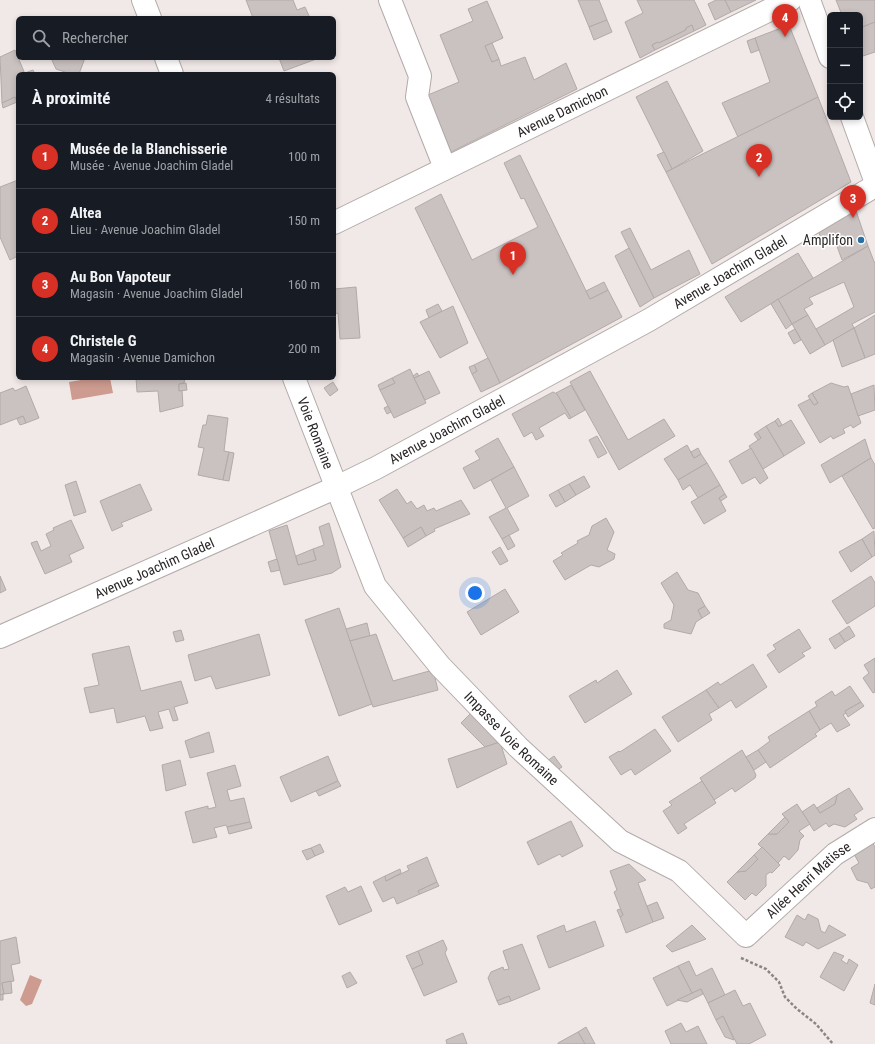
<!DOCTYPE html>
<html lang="fr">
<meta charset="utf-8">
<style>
:root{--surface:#171b24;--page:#242831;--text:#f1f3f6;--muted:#9ea1a6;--line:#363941;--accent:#d93025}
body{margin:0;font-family:"Roboto Condensed",sans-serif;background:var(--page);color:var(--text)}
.controls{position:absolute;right:12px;top:12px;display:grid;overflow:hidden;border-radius:6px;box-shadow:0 2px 6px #0003}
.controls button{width:36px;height:36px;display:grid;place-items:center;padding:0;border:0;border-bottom:1px solid var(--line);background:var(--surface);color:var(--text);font:20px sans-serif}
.you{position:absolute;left:475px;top:593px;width:14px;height:14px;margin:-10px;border:3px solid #fff;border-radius:50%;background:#1a73e8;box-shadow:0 0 0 6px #1a73e833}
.badge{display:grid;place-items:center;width:26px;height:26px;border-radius:50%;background:var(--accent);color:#fff;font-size:13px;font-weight:700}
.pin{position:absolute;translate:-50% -33px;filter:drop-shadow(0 1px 2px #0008)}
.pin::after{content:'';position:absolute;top:21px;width:14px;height:12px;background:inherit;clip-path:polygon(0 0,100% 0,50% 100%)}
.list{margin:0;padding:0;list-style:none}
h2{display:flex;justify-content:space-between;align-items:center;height:52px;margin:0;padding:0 16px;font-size:17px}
h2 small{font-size:13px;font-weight:400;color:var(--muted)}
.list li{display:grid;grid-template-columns:26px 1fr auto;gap:12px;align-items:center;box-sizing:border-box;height:64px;padding:0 16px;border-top:1px solid var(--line)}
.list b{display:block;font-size:15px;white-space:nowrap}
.list p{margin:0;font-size:13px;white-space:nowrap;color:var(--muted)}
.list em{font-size:13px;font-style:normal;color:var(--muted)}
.icon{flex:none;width:22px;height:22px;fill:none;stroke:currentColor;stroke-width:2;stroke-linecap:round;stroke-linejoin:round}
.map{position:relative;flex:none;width:875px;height:1044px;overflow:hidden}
.search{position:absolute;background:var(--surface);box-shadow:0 2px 6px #0003;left:16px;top:16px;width:320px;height:44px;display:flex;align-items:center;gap:10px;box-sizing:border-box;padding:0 14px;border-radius:6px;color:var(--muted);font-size:15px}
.panel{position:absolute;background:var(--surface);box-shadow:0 2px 6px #0003;left:16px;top:72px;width:320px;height:308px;border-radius:6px}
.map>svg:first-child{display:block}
</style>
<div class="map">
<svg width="875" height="1044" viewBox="0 0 875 1044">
<rect width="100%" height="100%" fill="#f1e9e7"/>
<g fill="#cd9b8f">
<path d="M 93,378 L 110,378 L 113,393 L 72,400 L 69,382 Z"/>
<path d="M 30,975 L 42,980 L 32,1004 L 26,1006 L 20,1000 Z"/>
</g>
<g fill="#cac2c0" stroke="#b2aaa8">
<path d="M 246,0 L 293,0 L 297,10 L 305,7 L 310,18 L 253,18 Z"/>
<path d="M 578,0 L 599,0 L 607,20 L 589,27 Z"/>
<path d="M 637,0 L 694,0 L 706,25 L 694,31 L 692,25 L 686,28 L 686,30 L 659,43 L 658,42 L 652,45 L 655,50 L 640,58 L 625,22 L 643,13 Z"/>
<path d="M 716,0 L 725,0 L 731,12 L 715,20 L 708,4 Z"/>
<path d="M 725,0 L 756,0 L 731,12 Z"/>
<path d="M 836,0 L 875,0 L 875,22 L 860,28 L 860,15 L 842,15 Z"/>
<path d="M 487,1 L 503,38 L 485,46 L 492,62 L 499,59 L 501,66 L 525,57 L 534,80 L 566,63 L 577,89 L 451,152 L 428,95 L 459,82 L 440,35 L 473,21 L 468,9 Z"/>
<path d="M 607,20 L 612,32 L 594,40 L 589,27 Z"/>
<path d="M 875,22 L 875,52 L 860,57 L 860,28 Z"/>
<path d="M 692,25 L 694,31 L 655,50 L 652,45 L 658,42 L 659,43 L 686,30 L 686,28 Z"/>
<path d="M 789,25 L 818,97 L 738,137 L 722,103 L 770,82 L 755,38 Z"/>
<path d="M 755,38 L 759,50 L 751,53 L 747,41 Z"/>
<path d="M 492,43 L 499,59 L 492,62 L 485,46 Z"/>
<path d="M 15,50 L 25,74 L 18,74 L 18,102 L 15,97 L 2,103 L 0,57 Z"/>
<path d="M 51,58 L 85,58 L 79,74 L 71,74 L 56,69 Z"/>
<path d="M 279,58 L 319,58 L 284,71 Z"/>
<path d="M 33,70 L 35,74 L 25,74 L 25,73 Z"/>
<path d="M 667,81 L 703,151 L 672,169 L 636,97 Z"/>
<path d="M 15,97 L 17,102 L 3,108 L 2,103 Z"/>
<path d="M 818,97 L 851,182 L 712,264 L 666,172 Z"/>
<path d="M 664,152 L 672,169 L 666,172 L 657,155 Z"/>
<path d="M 520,155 L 590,299 L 608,290 L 622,317 L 500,383 L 415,208 L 441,194 L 472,260 L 538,227 L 524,198 L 521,199 L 504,163 Z"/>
<path d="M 18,180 L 18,256 L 10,260 L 0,237 L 0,187 Z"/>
<path d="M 855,208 L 868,246 L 842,260 L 833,235 L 821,240 L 818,229 Z"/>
<path d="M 630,228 L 651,270 L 689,250 L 700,274 L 654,298 L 621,232 Z"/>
<path d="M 868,246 L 875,264 L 875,312 L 852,324 L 854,328 L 825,345 L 816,329 L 854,307 L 844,282 L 809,298 L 813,304 L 804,309 L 808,315 L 792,324 L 778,299 Z"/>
<path d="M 629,248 L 654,298 L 640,307 L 615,256 Z"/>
<path d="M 798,253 L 813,278 L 741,322 L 725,297 Z"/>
<path d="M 604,282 L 608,290 L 590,299 L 586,291 Z"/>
<path d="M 356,287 L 360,338 L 340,339 L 338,313 L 334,314 L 334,289 Z"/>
<path d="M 778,299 L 792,324 L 786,329 L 771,304 Z"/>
<path d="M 438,304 L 442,311 L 429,318 L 426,310 Z"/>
<path d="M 453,306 L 468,343 L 440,358 L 420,322 Z"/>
<path d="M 808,315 L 825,345 L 810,354 L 792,324 Z"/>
<path d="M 875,315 L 875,354 L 865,358 L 854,328 Z"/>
<path d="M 854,328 L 865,358 L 842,367 L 833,340 Z"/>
<path d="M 795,329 L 801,340 L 794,344 L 788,333 Z"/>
<path d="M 488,358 L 500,383 L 481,392 L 472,374 L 477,371 L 474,365 Z"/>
<path d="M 474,365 L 477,371 L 472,374 L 469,367 Z"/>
<path d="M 410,369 L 426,403 L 394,418 L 380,390 L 395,383 L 392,378 Z"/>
<path d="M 429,371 L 440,393 L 425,400 L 414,378 Z"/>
<path d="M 590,371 L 628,440 L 664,419 L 675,436 L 619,470 L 570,382 Z"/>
<path d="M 417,373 L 419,376 L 414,378 L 413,376 Z"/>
<path d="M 136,378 L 185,378 L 184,383 L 179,384 L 179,391 L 182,390 L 183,406 L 160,412 L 158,391 L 137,392 Z"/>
<path d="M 392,378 L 395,383 L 380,390 L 378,385 Z"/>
<path d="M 333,382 L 338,390 L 330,396 L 324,388 Z"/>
<path d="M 186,383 L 187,390 L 179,391 L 179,384 Z"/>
<path d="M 831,383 L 844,387 L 848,386 L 861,423 L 853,428 L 851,425 L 843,429 L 845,433 L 833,439 L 831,436 L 820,443 L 798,405 L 810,399 L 814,405 L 818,403 L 812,393 Z"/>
<path d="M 571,385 L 585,410 L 571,418 L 556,393 Z"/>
<path d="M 874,385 L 875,410 L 858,416 L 851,394 Z"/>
<path d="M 26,386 L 39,418 L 26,423 L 23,416 L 0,425 L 0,393 L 13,388 L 15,391 Z"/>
<path d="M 553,392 L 557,394 L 571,418 L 569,419 L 565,413 L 539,428 L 544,436 L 536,440 L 532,432 L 524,437 L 512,414 Z"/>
<path d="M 812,393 L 818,403 L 814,405 L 808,396 Z"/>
<path d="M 388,406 L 391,412 L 387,414 L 384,408 Z"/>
<path d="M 208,415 L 228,418 L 224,451 L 229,452 L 223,480 L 198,475 L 204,448 L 198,447 L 203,425 L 206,425 Z"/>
<path d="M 23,416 L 26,423 L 20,425 L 17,419 Z"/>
<path d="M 778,418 L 782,425 L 779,427 L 775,421 Z"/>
<path d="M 791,420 L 805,443 L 784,456 L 766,426 L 775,421 L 779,427 Z"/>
<path d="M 766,426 L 784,456 L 763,469 L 749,446 L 761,438 L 757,432 Z"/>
<path d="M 757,432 L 761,438 L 758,440 L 754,434 Z"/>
<path d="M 597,436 L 607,453 L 598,458 L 589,440 Z"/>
<path d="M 498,438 L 514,467 L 474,489 L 463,468 L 480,459 L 475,451 Z"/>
<path d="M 865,439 L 871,458 L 830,483 L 821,465 Z"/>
<path d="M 687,445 L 694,458 L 701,454 L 707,463 L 678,480 L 664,459 Z"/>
<path d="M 698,448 L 701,454 L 694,458 L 691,452 Z"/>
<path d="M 751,448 L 768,478 L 760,484 L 755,477 L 742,484 L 729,461 Z"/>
<path d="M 229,452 L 234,453 L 229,481 L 223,480 Z"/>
<path d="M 871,458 L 875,465 L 875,528 L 873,529 L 842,476 Z"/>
<path d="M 707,463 L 720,485 L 698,498 L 690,485 L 683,490 L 678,480 Z"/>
<path d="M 514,467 L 529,496 L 507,508 L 519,530 L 502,539 L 489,517 L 506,508 L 491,480 Z"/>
<path d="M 584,476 L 590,487 L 576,495 L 569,484 Z"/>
<path d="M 76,481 L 86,512 L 74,516 L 65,485 Z"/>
<path d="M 140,484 L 152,510 L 121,523 L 123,526 L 112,531 L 100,501 Z"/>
<path d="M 569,484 L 576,495 L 565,502 L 558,490 Z"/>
<path d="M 720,485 L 725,494 L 719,498 L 726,511 L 704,524 L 691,502 Z"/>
<path d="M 397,489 L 407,504 L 411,501 L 417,509 L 424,505 L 427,511 L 434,508 L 436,511 L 461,500 L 470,514 L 434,529 L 435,531 L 426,536 L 421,527 L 403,538 L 379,500 Z"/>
<path d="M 558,490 L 565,502 L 556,507 L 549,495 Z"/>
<path d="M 725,494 L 727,497 L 721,501 L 719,498 Z"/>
<path d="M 606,518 L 614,532 L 607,550 L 615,554 L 614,559 L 599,567 L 591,565 L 565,580 L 553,561 L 563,555 L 561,553 L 578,543 L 577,541 L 589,535 L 592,526 Z"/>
<path d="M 71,520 L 84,548 L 69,555 L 72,562 L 45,574 L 31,543 L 37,541 L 41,551 L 51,546 L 46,534 L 54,530 L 53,528 Z"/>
<path d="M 329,523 L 341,567 L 332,573 L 284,585 L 269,531 L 287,525 L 298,565 L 316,560 L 313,549 L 324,545 L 319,527 Z"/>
<path d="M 421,527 L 426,536 L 408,547 L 403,538 Z"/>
<path d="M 874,531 L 875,555 L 872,557 L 862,539 Z"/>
<path d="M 509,535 L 515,546 L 508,550 L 502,539 Z"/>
<path d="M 862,539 L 872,557 L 851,572 L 839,552 Z"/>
<path d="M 500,547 L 508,561 L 500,565 L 492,552 Z"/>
<path d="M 313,549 L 316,560 L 298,565 L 296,556 Z"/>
<path d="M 277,559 L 280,570 L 271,572 L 268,562 Z"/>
<path d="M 677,572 L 688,590 L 698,593 L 705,606 L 698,610 L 702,618 L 696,622 L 691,634 L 664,628 L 664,624 L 671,620 L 674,605 L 661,583 Z"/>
<path d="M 0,576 L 6,590 L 0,593 Z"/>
<path d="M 871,576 L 875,583 L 875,606 L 847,624 L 832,601 Z"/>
<path d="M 505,589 L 519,612 L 481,635 L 467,612 Z"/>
<path d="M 705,606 L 710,613 L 702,618 L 698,610 Z"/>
<path d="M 339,608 L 372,704 L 339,716 L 305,620 Z"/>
<path d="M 367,623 L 370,636 L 350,641 L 346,629 Z"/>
<path d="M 849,626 L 855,636 L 845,642 L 839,633 Z"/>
<path d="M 799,629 L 811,648 L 802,653 L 805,656 L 779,673 L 767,655 L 776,649 L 773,645 Z"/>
<path d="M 181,630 L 184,640 L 176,642 L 173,632 Z"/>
<path d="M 839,633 L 845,642 L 835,649 L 829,639 Z"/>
<path d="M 259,634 L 270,675 L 216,689 L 211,676 L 195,681 L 188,655 Z"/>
<path d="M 376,634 L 393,681 L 433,670 L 438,690 L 373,707 L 350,641 Z"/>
<path d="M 129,646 L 141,691 L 181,681 L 188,703 L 174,707 L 178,720 L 173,721 L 169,709 L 158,712 L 163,728 L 150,731 L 145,716 L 117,723 L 114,708 L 90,713 L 84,688 L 99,685 L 92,654 Z"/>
<path d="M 875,658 L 875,692 L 873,693 L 863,678 L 869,673 L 864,665 Z"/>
<path d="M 753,664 L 767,687 L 736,708 L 731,700 L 719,708 L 706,690 L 718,682 L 720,685 Z"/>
<path d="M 617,670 L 632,694 L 585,723 L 569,696 L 596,680 L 597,683 Z"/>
<path d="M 850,686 L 861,702 L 845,711 L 846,713 L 843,715 L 850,725 L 837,732 L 831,723 L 820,730 L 809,711 L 817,706 L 815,702 L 832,691 L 835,696 Z"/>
<path d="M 706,690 L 719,708 L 709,714 L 712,720 L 678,742 L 662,717 Z"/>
<path d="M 861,702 L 864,706 L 848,717 L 845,711 Z"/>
<path d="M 809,711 L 820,730 L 815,734 L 817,736 L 770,768 L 758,750 L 770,741 L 768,737 Z"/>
<path d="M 472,712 L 500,742 L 485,747 L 461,723 Z"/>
<path d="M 655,729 L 671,751 L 635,775 L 631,769 L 621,775 L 609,757 L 619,751 L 620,752 Z"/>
<path d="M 209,732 L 214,752 L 190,758 L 185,741 Z"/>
<path d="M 500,742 L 507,764 L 457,788 L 448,759 Z"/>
<path d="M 742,750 L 752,767 L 756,775 L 755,778 L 735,792 L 732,788 L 714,800 L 700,778 Z"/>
<path d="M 758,750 L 766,762 L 754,770 L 746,757 Z"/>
<path d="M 328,756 L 338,781 L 291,802 L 280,777 Z"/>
<path d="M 554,756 L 562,767 L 552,773 L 543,764 Z"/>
<path d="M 180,760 L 186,785 L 166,791 L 162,765 Z"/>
<path d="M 235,765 L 241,786 L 227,790 L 230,801 L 244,798 L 250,822 L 227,827 L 226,825 L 214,828 L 217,837 L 193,843 L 185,812 L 208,806 L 208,809 L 216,807 L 207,773 Z"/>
<path d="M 338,781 L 341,786 L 319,796 L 316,791 Z"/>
<path d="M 702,781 L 716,803 L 684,824 L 687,828 L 678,834 L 663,811 L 672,805 L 669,802 Z"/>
<path d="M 849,788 L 863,809 L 854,815 L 857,819 L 845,827 L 834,824 L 829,827 L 826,823 L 814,831 L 802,812 L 814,804 L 820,813 L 835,804 L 837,795 Z"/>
<path d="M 837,795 L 835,804 L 820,813 L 817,808 Z"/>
<path d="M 797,804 L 810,824 L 799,831 L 804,836 L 800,840 L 798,850 L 789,860 L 784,856 L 778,863 L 758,844 L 768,834 L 777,834 L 789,822 L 782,814 Z"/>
<path d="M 785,817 L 789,822 L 777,834 L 768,834 Z"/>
<path d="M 571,821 L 583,846 L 562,857 L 560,854 L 538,865 L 527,842 Z"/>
<path d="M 250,822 L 252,828 L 229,834 L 227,827 Z"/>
<path d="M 872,842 L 875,847 L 875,887 L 871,889 L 868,883 L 857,880 L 851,868 L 859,863 L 853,852 Z"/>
<path d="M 320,844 L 324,852 L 315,856 L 311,848 Z"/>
<path d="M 762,847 L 780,865 L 772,873 L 770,872 L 766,875 L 766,886 L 756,896 L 752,893 L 745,900 L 727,882 L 737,872 L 746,871 L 758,859 L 754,855 Z"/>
<path d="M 311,848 L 315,856 L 307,860 L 302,851 Z"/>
<path d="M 754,855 L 758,859 L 746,871 L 737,872 Z"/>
<path d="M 427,857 L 437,882 L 418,891 L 420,894 L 397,904 L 394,897 L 383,902 L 373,882 L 385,876 L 386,881 L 409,870 L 407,866 Z"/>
<path d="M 629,864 L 646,880 L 638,883 L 653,922 L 626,933 L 620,917 L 623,915 L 614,892 L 617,890 L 610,871 Z"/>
<path d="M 400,869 L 401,873 L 386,881 L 385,876 Z"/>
<path d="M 437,882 L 439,886 L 420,894 L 418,891 Z"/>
<path d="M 361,886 L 372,911 L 339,925 L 326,896 L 345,887 L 348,892 Z"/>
<path d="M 657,902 L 664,918 L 653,922 L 647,906 Z"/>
<path d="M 620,909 L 623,915 L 620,917 L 617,910 Z"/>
<path d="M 808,914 L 818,919 L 821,931 L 825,933 L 829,925 L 846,935 L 818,949 L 806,942 L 803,946 L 785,937 L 797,915 L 805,920 Z"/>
<path d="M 595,921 L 604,946 L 549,968 L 537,936 L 564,925 L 566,932 Z"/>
<path d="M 692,925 L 706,939 L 672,952 L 666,946 Z"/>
<path d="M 16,937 L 20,963 L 11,965 L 14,981 L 2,983 L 4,994 L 0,995 L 0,941 Z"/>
<path d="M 443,940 L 447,949 L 445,953 L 457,982 L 424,996 L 412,969 L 423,964 L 418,951 Z"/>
<path d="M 522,944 L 540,989 L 511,1001 L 509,996 L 497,1001 L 488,978 L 491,972 L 503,967 L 504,970 L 509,969 L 503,951 Z"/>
<path d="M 418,951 L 423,964 L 412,969 L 406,956 Z"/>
<path d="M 834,952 L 844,956 L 841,960 L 847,964 L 849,959 L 858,965 L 844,991 L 820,977 Z"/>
<path d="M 689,961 L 696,976 L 712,968 L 725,995 L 708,1003 L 701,989 L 692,993 L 678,966 Z"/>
<path d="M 678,966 L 692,993 L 667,1006 L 653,978 Z"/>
<path d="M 350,972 L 357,983 L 347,988 L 342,976 Z"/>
<path d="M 11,981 L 12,993 L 4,994 L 2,983 Z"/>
<path d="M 875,984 L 875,1005 L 870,1003 Z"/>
<path d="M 701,989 L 703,994 L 687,1002 L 677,1000 Z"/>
<path d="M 735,990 L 743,1006 L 750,1003 L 766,1035 L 749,1044 L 737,1044 L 723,1016 L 716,1020 L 708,1003 Z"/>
<path d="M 3,994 L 3,1000 L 0,1000 L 0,995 Z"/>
<path d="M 509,996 L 511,1001 L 499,1005 L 497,1001 Z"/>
<path d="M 723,1016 L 734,1040 L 725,1037 L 716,1020 Z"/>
<path d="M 681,1023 L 686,1032 L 698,1026 L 707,1044 L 671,1044 L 665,1031 Z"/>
<path d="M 586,1027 L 595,1044 L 585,1044 L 578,1032 Z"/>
<path d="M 578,1032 L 585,1044 L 558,1044 L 558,1043 Z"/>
<path d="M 463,1033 L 467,1044 L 447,1044 L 446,1040 Z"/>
</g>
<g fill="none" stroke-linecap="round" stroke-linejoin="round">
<g stroke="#b3aba9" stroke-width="24">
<g id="minor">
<path d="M 143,0 L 150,18"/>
<path d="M 390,0 L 420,76 L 417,97 L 445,168"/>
<path d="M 166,58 L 172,74"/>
<path id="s1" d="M 334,223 L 790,0"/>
<path id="s2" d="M 294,378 L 375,586 L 440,666 L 518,747 L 620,841 L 679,871 L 746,936 L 835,854 L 875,829"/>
<path id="s3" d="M 0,637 L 337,487 L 376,468 L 649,320 L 875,186"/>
</g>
</g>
<g stroke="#b3aba9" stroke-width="24">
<g id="major">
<path d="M 809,0 L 830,57"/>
<path d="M 852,117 L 875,180"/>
</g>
</g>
<path stroke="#8a8483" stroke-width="2.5" stroke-dasharray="3 2" stroke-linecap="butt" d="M 741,958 L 766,969 L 779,982 L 785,997 L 797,1009 L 816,1024 L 833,1044"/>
<use href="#minor" stroke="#fff" stroke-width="22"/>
<use href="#major" stroke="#fff" stroke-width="22"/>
</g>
<circle fill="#286fa3" stroke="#fff" stroke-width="1.5" cx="861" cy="240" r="4"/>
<g text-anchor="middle" stroke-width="3" stroke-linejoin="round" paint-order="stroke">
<g font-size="14" fill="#2a2626" stroke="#fff">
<text dy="5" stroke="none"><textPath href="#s1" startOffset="254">Avenue Damichon</textPath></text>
<text dy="5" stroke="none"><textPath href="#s3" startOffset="817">Avenue Joachim Gladel</textPath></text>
<text dy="5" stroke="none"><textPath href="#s3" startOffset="493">Avenue Joachim Gladel</textPath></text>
<text dy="5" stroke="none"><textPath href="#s2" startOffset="59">Voie Romaine</textPath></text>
<text dy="5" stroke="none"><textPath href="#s3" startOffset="169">Avenue Joachim Gladel</textPath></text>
<text dy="5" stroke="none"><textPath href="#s2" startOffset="428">Impasse Voie Romaine</textPath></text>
<text dy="5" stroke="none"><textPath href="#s2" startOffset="821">Allée Henri Matisse</textPath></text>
</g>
<g font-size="14" fill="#2a2626" stroke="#fff" text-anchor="end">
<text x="853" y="245">Amplifon</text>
</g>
</g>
</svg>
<div class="controls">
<button>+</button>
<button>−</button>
<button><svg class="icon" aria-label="locate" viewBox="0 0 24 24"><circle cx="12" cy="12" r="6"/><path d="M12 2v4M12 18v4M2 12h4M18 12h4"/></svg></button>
</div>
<div class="you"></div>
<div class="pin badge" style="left:513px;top:275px">1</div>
<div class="pin badge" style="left:759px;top:177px">2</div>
<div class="pin badge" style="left:853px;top:218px">3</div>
<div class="pin badge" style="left:785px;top:37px">4</div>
<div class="search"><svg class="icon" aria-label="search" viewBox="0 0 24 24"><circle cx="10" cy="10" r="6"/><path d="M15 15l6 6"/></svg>Rechercher</div>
<section class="panel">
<h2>À proximité<small>4 résultats</small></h2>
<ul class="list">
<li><span class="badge">1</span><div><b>Musée de la Blanchisserie</b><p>Musée · Avenue Joachim Gladel</p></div><em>100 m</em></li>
<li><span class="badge">2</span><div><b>Altea</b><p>Lieu · Avenue Joachim Gladel</p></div><em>150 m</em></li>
<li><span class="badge">3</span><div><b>Au Bon Vapoteur</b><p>Magasin · Avenue Joachim Gladel</p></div><em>160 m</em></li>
<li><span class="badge">4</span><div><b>Christele G</b><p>Magasin · Avenue Damichon</p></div><em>200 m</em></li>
</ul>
</section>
</div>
